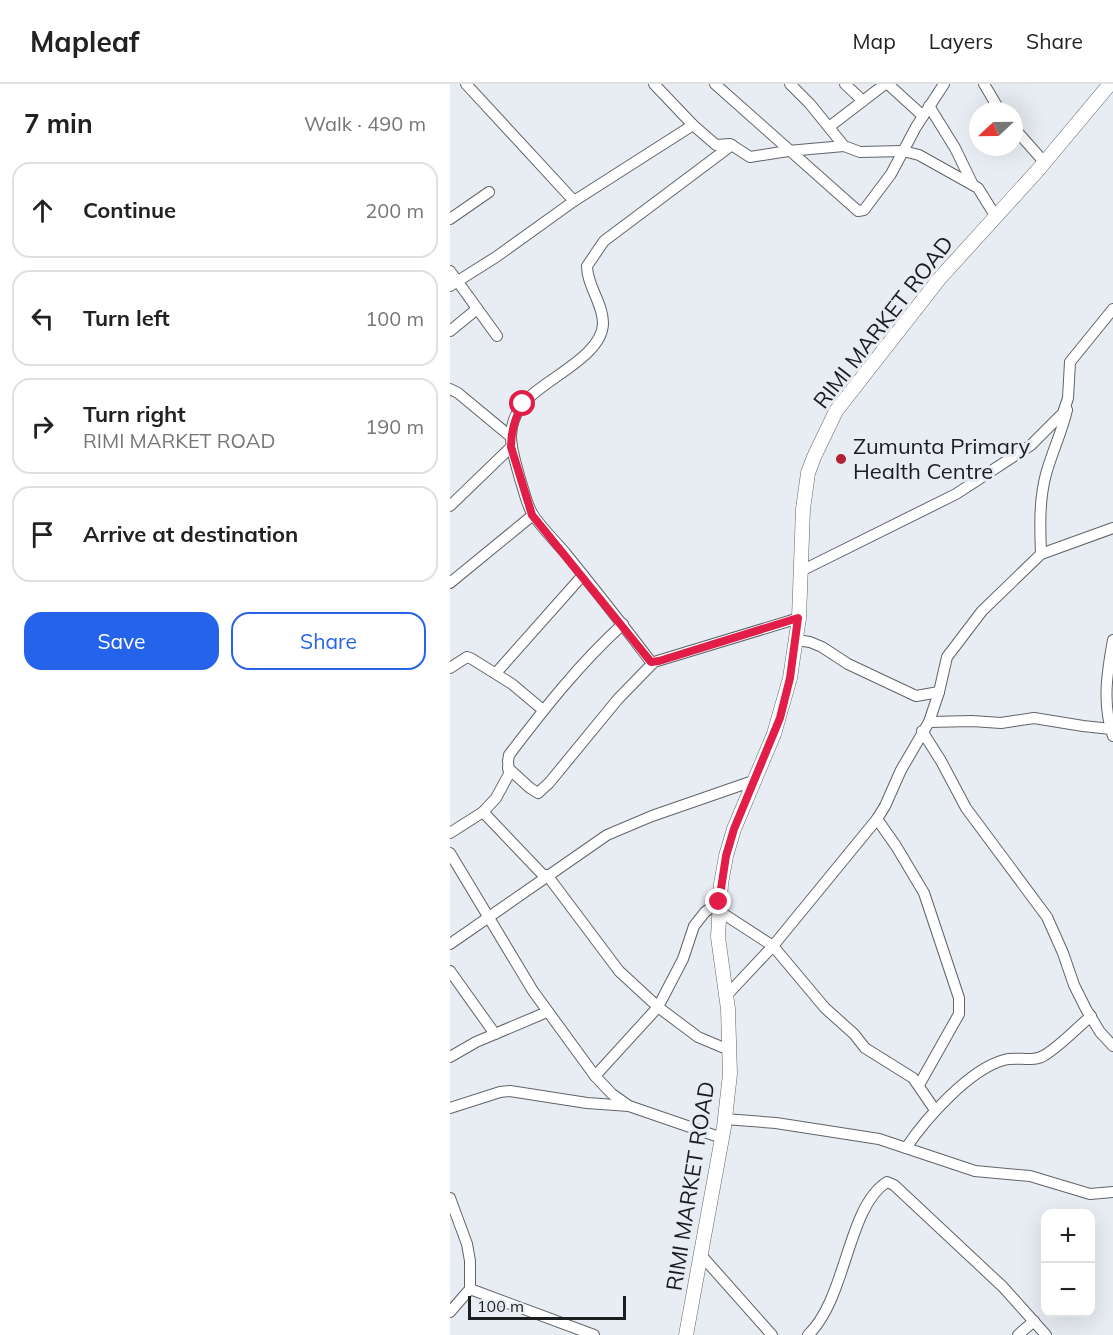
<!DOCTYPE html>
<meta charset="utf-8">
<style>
:root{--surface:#fff;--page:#f6f6f6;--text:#222;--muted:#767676;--line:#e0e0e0;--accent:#2563eb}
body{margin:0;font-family:Mulish,sans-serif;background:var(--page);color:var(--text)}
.controls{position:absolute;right:18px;bottom:18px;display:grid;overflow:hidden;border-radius:12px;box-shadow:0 6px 24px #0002}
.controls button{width:54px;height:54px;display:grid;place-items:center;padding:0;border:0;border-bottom:2px solid var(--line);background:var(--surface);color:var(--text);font:30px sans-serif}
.compass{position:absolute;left:519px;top:18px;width:54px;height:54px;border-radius:50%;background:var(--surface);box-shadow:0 6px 24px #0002;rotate:248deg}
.scale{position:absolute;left:18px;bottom:15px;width:158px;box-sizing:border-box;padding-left:6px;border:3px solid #1c1d1f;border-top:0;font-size:16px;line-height:21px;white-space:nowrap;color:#1c1d1f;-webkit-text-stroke:4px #e8edf3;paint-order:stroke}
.stop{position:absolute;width:18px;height:18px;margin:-14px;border:4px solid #e11d48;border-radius:50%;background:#fff}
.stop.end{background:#e11d48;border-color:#fff;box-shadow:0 2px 6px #0008}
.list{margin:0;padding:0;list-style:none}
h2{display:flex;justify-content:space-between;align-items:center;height:78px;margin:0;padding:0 24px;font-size:26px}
h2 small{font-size:20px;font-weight:400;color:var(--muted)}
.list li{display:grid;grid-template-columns:39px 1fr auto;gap:18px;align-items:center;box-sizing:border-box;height:96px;margin:0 12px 12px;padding:0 12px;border:2px solid var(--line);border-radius:18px}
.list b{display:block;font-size:22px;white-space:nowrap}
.list p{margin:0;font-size:20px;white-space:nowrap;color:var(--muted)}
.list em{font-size:20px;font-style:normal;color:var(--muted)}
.actions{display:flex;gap:12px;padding:18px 24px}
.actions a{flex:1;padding:14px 0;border:2px solid var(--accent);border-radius:18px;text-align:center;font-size:21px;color:var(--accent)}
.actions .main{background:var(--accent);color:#fff}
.icon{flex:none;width:33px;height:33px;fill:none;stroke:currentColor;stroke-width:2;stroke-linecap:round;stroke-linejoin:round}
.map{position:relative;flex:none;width:663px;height:1251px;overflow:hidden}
header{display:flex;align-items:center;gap:36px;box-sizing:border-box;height:84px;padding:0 30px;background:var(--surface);border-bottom:2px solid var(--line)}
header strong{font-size:28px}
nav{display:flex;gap:33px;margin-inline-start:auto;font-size:21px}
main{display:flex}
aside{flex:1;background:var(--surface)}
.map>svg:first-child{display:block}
</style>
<header>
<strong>Mapleaf</strong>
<nav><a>Map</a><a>Layers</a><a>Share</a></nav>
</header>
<main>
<aside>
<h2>7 min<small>Walk · 490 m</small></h2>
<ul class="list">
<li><svg class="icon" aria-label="ahead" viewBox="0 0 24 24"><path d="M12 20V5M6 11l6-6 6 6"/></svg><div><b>Continue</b></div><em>200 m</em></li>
<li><svg class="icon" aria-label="left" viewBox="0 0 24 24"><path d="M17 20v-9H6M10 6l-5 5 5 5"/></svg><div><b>Turn left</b></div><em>100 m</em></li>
<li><svg class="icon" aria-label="right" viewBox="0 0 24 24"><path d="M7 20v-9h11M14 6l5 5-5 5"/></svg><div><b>Turn right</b><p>RIMI MARKET ROAD</p></div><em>190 m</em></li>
<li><svg class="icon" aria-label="arrive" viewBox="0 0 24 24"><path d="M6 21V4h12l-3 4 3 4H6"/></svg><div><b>Arrive at destination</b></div></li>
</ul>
<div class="actions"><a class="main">Save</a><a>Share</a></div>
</aside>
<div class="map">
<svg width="663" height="1251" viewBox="0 0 663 1251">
<rect width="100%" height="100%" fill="#e8edf3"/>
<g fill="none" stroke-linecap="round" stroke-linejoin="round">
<g stroke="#606469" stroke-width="12">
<g id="minor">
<path d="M 16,0 L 124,117"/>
<path d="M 204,0 L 243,41 L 266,61 L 280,60 L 300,73 L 338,67 L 394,62"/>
<path d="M 265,0 L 408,127 L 414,126 L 441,90 L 466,43 L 494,0"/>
<path d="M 340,0 L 360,20 L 394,62 L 410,68 L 453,67 L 469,71 L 528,104 L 546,133"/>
<path d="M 395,0 L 413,17"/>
<path d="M 438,0 L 473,32"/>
<path d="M 534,0 L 550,27"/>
<path d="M 479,22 L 505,64 L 523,101"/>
<path d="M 379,43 L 435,0"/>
<path d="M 564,44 L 595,79"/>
<path d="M 0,135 L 39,108"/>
<path d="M 0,187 L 47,252"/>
<path d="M 0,202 L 46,173 L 124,117 L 243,41"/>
<path d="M 0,247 L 27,225"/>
<path d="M 0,305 L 8,309 L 61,353"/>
<path d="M 0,422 L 61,363"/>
<path d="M 591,470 C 590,443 589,416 596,390 C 602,368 612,348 617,326"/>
<path d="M 351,487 L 506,410 L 581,361 L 613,329 L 618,314 L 620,278 L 663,225"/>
<path d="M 0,499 L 83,431"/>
<path d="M 346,556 L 360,558 L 372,563 L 398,580 L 466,612 L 489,608"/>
<path d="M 663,556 C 657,589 652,620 663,652"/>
<path d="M 204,578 L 201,578 C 174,542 145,506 117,471 C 107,459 88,440 82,429 C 76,419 74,406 70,395 C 63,368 53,347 72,321 C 91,296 153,273 153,239 C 153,219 137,202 137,182 L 154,157 L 282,61"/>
<path d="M 0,584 L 17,573 L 22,575 L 62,600 L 93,626"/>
<path d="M 46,589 L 133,491"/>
<path d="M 479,638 L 522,637 L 551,639 L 584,634 L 633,642 L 661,645"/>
<path d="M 472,647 L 491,677 L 516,724 L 597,833 L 613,869 L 624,901 L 636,925 L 650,948 L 663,962"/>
<path d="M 58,684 L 80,704 L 88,709 L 99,699 L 168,615 L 204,578 L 349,534"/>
<path d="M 33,728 L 95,793"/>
<path d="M 427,735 L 446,762 L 474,809 L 509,914 L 509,930 L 469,1001"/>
<path d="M 0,749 L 33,728 L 46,714 L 59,690 L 58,677 L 59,671 C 94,625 130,579 173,540"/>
<path d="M 0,769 L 83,907 L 145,992 L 162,1010 L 179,1022 L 272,1054"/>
<path d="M 97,791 L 169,887 L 208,923 L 248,953 L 279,966"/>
<path d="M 269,827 L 323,862 L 375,924 L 404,950 L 415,964 L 463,994 L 485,1026"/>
<path d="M 0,860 L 157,751 L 202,732 L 303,697"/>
<path d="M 0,887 L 45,950"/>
<path d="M 276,912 L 323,862 L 427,735 L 435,722 L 451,686 L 479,638 L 489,608 L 497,573 L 532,527 L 591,470 L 663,444"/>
<path d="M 0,973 L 26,958 L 97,928"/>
<path d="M 145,992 L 208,923 L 233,875 L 244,842 L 255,828 L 269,818"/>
<path d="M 0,1024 L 50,1008 L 60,1007 L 137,1019 L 179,1022"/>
<path d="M 275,1035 L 326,1039 L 429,1055 L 525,1087 L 580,1092 L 640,1110 L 663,1108"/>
<path d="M 456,1064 C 476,1034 520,985 554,976 C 568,972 583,979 595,971 C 610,962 627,944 641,932"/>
<path d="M 0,1114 L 17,1160 L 20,1177 L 20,1205 L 0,1228"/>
<path d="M 251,1171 L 322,1251"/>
<path d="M 20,1205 L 144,1251"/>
<path d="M 358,1251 C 397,1214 397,1123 437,1098 L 444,1101 L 553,1203 L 596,1251"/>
<path d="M 568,1251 L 584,1237"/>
</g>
</g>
<g stroke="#606469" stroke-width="15">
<path id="tertiary" d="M 236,1251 L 274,1043 L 280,990 L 278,925 L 268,853 L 271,800 L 276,772 L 284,745 L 324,650 L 340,594 L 349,534 L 353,425 L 358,389 L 364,373 L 386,327 L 490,194 L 588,86 L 660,0"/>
</g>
<use href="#minor" stroke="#fff" stroke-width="10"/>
<use href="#tertiary" stroke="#fff" stroke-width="14"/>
</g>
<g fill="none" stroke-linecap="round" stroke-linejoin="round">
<path stroke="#e11d48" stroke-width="8" d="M 73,320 C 65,333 61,348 61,363 L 82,431 L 201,578 L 209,577 L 348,534 L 340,594 L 330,634 L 284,745 L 276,772 L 269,818"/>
</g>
<circle fill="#b32134" stroke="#e8edf3" stroke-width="2" cx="391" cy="375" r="6"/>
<g text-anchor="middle" stroke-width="6" stroke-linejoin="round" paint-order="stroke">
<g font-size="22" fill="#1c1d1f" stroke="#e8edf3">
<text transform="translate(433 238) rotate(-52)" y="8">RIMI MARKET ROAD</text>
<text transform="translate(240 1102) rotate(-81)" y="8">RIMI MARKET ROAD</text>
</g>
<g font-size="22" fill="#1c1d1f" stroke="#e8edf3" text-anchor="start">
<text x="403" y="370">Zumunta Primary<tspan x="403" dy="25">Health Centre</tspan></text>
</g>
</g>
</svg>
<div class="controls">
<button>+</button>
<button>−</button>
</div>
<svg class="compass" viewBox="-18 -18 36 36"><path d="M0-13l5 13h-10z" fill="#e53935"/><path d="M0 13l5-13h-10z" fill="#767676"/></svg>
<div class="scale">100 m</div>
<div class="stop" style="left:73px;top:320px"></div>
<div class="stop end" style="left:269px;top:818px"></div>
</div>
</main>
